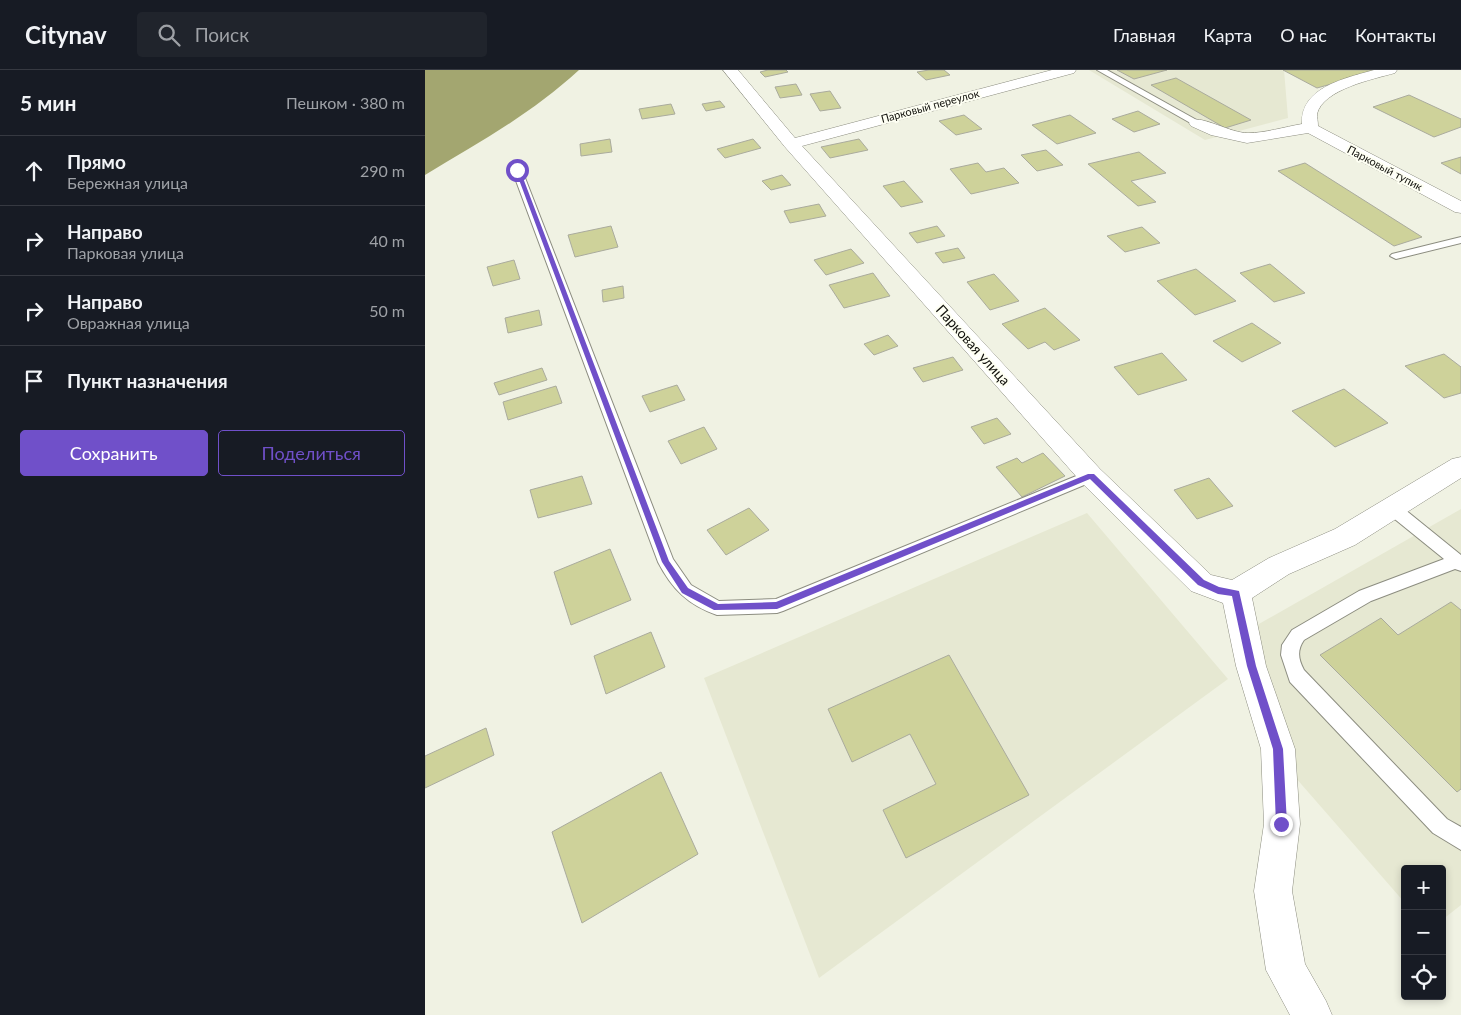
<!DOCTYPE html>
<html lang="ru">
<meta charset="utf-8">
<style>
:root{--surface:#171b24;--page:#20242c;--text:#f1f3f6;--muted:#9ea1a6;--line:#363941;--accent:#7050c9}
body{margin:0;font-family:Lato,sans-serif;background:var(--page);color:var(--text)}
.controls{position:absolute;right:15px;bottom:15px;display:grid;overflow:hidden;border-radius:5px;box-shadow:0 2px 8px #0003}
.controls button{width:45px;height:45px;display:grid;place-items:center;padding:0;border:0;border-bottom:1px solid var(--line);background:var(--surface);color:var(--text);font:25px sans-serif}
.stop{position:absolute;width:15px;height:15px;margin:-11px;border:4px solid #7050c9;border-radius:50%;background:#fff}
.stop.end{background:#7050c9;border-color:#fff;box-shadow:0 1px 5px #0008}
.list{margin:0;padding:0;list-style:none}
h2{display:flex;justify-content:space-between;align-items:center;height:65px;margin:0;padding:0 20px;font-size:21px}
h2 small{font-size:16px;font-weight:400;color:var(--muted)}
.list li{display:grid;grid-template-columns:32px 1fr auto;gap:15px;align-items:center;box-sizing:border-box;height:70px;padding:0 20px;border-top:1px solid var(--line)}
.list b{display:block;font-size:19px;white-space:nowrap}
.list p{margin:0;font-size:16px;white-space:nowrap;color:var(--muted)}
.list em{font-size:16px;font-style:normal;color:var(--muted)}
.actions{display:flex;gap:10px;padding:15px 20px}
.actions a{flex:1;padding:11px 0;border:1px solid var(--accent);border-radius:5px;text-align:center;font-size:18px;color:var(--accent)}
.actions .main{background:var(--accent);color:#fff}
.icon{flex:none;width:28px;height:28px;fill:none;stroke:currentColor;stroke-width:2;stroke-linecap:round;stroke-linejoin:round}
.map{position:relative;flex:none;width:1036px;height:945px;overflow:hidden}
header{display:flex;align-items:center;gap:30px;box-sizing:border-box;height:70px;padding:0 25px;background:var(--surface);border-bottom:1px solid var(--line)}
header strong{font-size:24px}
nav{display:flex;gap:28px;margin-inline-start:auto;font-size:18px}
.search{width:350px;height:45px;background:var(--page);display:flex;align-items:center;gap:12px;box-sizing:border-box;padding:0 18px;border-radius:5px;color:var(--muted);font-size:19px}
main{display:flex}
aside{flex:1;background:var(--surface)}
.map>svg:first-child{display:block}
</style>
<header>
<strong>Citynav</strong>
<div class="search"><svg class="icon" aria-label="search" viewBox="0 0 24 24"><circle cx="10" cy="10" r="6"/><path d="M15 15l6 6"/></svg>Поиск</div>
<nav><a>Главная</a><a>Карта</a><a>О нас</a><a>Контакты</a></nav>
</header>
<main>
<aside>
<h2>5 мин<small>Пешком · 380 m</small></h2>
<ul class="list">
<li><svg class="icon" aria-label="ahead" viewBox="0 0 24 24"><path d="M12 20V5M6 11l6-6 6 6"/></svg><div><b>Прямо</b><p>Бережная улица</p></div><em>290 m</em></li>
<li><svg class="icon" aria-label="right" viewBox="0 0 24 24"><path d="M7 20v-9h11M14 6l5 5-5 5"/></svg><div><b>Направо</b><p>Парковая улица</p></div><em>40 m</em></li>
<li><svg class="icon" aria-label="right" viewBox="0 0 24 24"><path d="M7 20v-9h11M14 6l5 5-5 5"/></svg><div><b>Направо</b><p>Овражная улица</p></div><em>50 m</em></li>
<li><svg class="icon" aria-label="arrive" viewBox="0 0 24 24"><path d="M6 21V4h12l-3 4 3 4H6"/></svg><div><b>Пункт назначения</b></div></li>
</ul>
<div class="actions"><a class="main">Сохранить</a><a>Поделиться</a></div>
</aside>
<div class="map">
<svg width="1036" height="945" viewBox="0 0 1036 945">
<rect width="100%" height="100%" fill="#f0f2e3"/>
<g fill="#e6e8d2">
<path d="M 664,0 L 859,0 L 863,48 L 780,70 Z"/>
<path d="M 1036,439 L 1036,835 L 1017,850 L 1017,799 L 980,799 L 980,833 L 863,699 L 825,559 Z"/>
<path d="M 662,443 L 803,609 L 394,908 L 279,608 Z"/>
</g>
<path fill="#a3a670" d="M 0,0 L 154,0 C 106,44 55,72 0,105 Z"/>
<g fill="#ced29a" stroke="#aaab9d">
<path d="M 343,0 L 361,0 L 363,2 L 340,7 L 335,2 Z"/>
<path d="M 504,0 L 519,0 L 525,5 L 501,10 L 492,2 Z"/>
<path d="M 692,0 L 742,0 L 709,9 Z"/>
<path d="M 858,0 L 951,0 L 953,1 L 892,18 Z"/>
<path d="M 751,8 L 826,50 L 800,58 L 726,15 Z"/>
<path d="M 371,14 L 377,25 L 355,28 L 350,17 Z"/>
<path d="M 405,21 L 416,38 L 395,41 L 385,24 Z"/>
<path d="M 984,25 L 1036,49 L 1036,57 L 1009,67 L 948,37 Z"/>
<path d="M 295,31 L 300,37 L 281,41 L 277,34 Z"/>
<path d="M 246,34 L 250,44 L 217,49 L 214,39 Z"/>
<path d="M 713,41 L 735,54 L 709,62 L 687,49 Z"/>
<path d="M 539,45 L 557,59 L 531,65 L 514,51 Z"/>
<path d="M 645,45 L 671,63 L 632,74 L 607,55 Z"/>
<path d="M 185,69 L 187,82 L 156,86 L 155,74 Z"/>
<path d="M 328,69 L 336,78 L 300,88 L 292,79 Z"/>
<path d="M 434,69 L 443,80 L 405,88 L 396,77 Z"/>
<path d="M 621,80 L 638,95 L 612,101 L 596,85 Z"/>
<path d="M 714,82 L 741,103 L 706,111 L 731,132 L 713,136 L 663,94 Z"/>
<path d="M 1036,87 L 1036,104 L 1016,93 Z"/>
<path d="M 553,93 L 561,102 L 579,98 L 594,113 L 546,124 L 525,99 Z"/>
<path d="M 880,93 L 997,167 L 969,176 L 853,101 Z"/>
<path d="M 357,105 L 366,115 L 346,120 L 337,111 Z"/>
<path d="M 479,111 L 498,132 L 476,137 L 458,116 Z"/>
<path d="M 394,134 L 401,146 L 365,153 L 359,141 Z"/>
<path d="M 186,156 L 193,177 L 150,187 L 143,165 Z"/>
<path d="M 512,156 L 520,166 L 492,173 L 484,163 Z"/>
<path d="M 717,157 L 735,173 L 700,182 L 682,166 Z"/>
<path d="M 533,178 L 540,188 L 518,193 L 510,183 Z"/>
<path d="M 426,179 L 439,193 L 401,205 L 389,190 Z"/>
<path d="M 89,190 L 95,209 L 68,216 L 62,197 Z"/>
<path d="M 845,194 L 880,223 L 849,232 L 815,203 Z"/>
<path d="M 771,199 L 811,231 L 770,245 L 732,211 Z"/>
<path d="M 448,203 L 465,226 L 419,238 L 404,215 Z"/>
<path d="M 569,204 L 594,231 L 565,240 L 542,212 Z"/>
<path d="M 198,216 L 199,228 L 178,232 L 177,220 Z"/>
<path d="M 620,238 L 655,270 L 629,280 L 620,272 L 603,279 L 577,254 Z"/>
<path d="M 114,240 L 117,255 L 83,263 L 80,248 Z"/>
<path d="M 827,253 L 856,273 L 817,292 L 788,271 Z"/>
<path d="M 463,265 L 473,276 L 449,285 L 439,274 Z"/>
<path d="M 737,283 L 762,310 L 713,325 L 689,297 Z"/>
<path d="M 1019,284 L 1036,297 L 1036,323 L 1019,328 L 980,296 Z"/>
<path d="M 528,287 L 538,300 L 498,312 L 488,298 Z"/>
<path d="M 117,298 L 122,310 L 74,325 L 69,313 Z"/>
<path d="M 252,315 L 260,330 L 225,342 L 217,326 Z"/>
<path d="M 131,316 L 137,333 L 83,350 L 78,332 Z"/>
<path d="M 919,319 L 963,353 L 910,377 L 867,341 Z"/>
<path d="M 572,348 L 586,364 L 559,374 L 546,357 Z"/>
<path d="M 279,357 L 292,379 L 256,394 L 243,371 Z"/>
<path d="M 618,383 L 640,406 L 597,427 L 571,397 L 592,388 L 597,393 Z"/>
<path d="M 157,406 L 167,434 L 113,448 L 105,420 Z"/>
<path d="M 784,408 L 808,436 L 772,449 L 749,420 Z"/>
<path d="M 324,438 L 344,460 L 301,485 L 282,460 Z"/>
<path d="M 185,479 L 206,530 L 146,555 L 129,502 Z"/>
<path d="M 1026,532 L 1036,540 L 1036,719 L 1032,722 L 895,585 L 956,548 L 973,565 Z"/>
<path d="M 226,562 L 240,597 L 181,624 L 169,586 Z"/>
<path d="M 524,585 L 604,725 L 481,788 L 458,740 L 511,714 L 485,664 L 427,692 L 403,639 Z"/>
<path d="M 61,658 L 69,685 L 0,718 L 0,686 Z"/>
<path d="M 236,702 L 273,784 L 157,853 L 127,762 Z"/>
</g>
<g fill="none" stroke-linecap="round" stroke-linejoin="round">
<g stroke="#8c8d80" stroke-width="2">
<g id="lane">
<path d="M 672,0 L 682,0 L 777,53 L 772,56 L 769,55 Z"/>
<path d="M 92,97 L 97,100 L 248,489 L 266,515 L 294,531 L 351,529 L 661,402 L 666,400 L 671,402 L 674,406 L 671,410 L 358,541 L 352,543 L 292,545 C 263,535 247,519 233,492 L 87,100 Z"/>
<path d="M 1036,167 L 1036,173 L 971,189 L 965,186 L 967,184 Z"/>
<path d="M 967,432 L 973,434 L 1036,485 L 1036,501 L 1030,499 L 946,531 L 879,570 C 872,580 873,589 879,600 L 1022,749 L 1036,757 L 1036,780 L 1008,763 L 865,612 L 856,585 L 857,575 L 867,560 L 934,521 L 1019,489 L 961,442 L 959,438 L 961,434 Z"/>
</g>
</g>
<g stroke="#8c8d80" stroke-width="1">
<g id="street">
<path d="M 298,0 L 313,0 L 370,68 L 627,0 L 651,0 L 649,3 L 377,76 L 675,399 L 786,505 L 807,510 L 844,488 L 910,459 L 1027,389 L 1036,387 L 1036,408 L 930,475 L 864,504 L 827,528 L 841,596 L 870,679 L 875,754 L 867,821 L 880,894 L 901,931 L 907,945 L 865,945 L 841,900 L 829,821 L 839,754 L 836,679 L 811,596 L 798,533 L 766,521 L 657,413 L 360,77 Z"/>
<path d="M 949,0 L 972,0 L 970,3 C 949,9 898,19 892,44 C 892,47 893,52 893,56 L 1036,131 L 1036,143 L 1030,142 L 883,63 L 822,73 L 786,65 L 766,56 L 764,53 L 766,50 C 779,46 805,63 823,63 C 840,63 859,57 877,54 C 875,17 921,8 949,0 Z"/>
</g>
</g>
<use href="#lane" fill="#fff" fill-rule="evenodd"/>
<use href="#street" fill="#fff" fill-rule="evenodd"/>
</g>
<path fill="#7050c9" d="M 90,99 L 95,100 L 244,491 L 263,518 L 293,534 L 351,532 L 663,404 L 669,404 L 779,510 L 794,517 L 814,521 L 831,596 L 858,679 L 862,754 L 860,757 L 856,759 L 853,757 L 851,754 L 848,679 L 822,596 L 807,526 L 793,524 L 773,515 L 665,409 L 352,539 L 289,540 L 257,523 L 237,492 Z"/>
<g text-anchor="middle" stroke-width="4" stroke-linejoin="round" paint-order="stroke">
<g font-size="11" fill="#11110c" stroke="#fefff3">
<text transform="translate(505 36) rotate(-15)" y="4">Парковый переулок</text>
<text transform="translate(960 98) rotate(28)" y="4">Парковый тупик</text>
</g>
<g font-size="14" fill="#11110c" stroke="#fefff3">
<text transform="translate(548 275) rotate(48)" y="5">Парковая улица</text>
</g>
</g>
</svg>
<div class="controls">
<button>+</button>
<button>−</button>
<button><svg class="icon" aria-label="locate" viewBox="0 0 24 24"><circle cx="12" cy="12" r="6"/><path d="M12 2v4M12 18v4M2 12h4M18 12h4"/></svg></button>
</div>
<div class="stop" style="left:92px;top:100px"></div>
<div class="stop end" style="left:856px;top:754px"></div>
</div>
</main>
